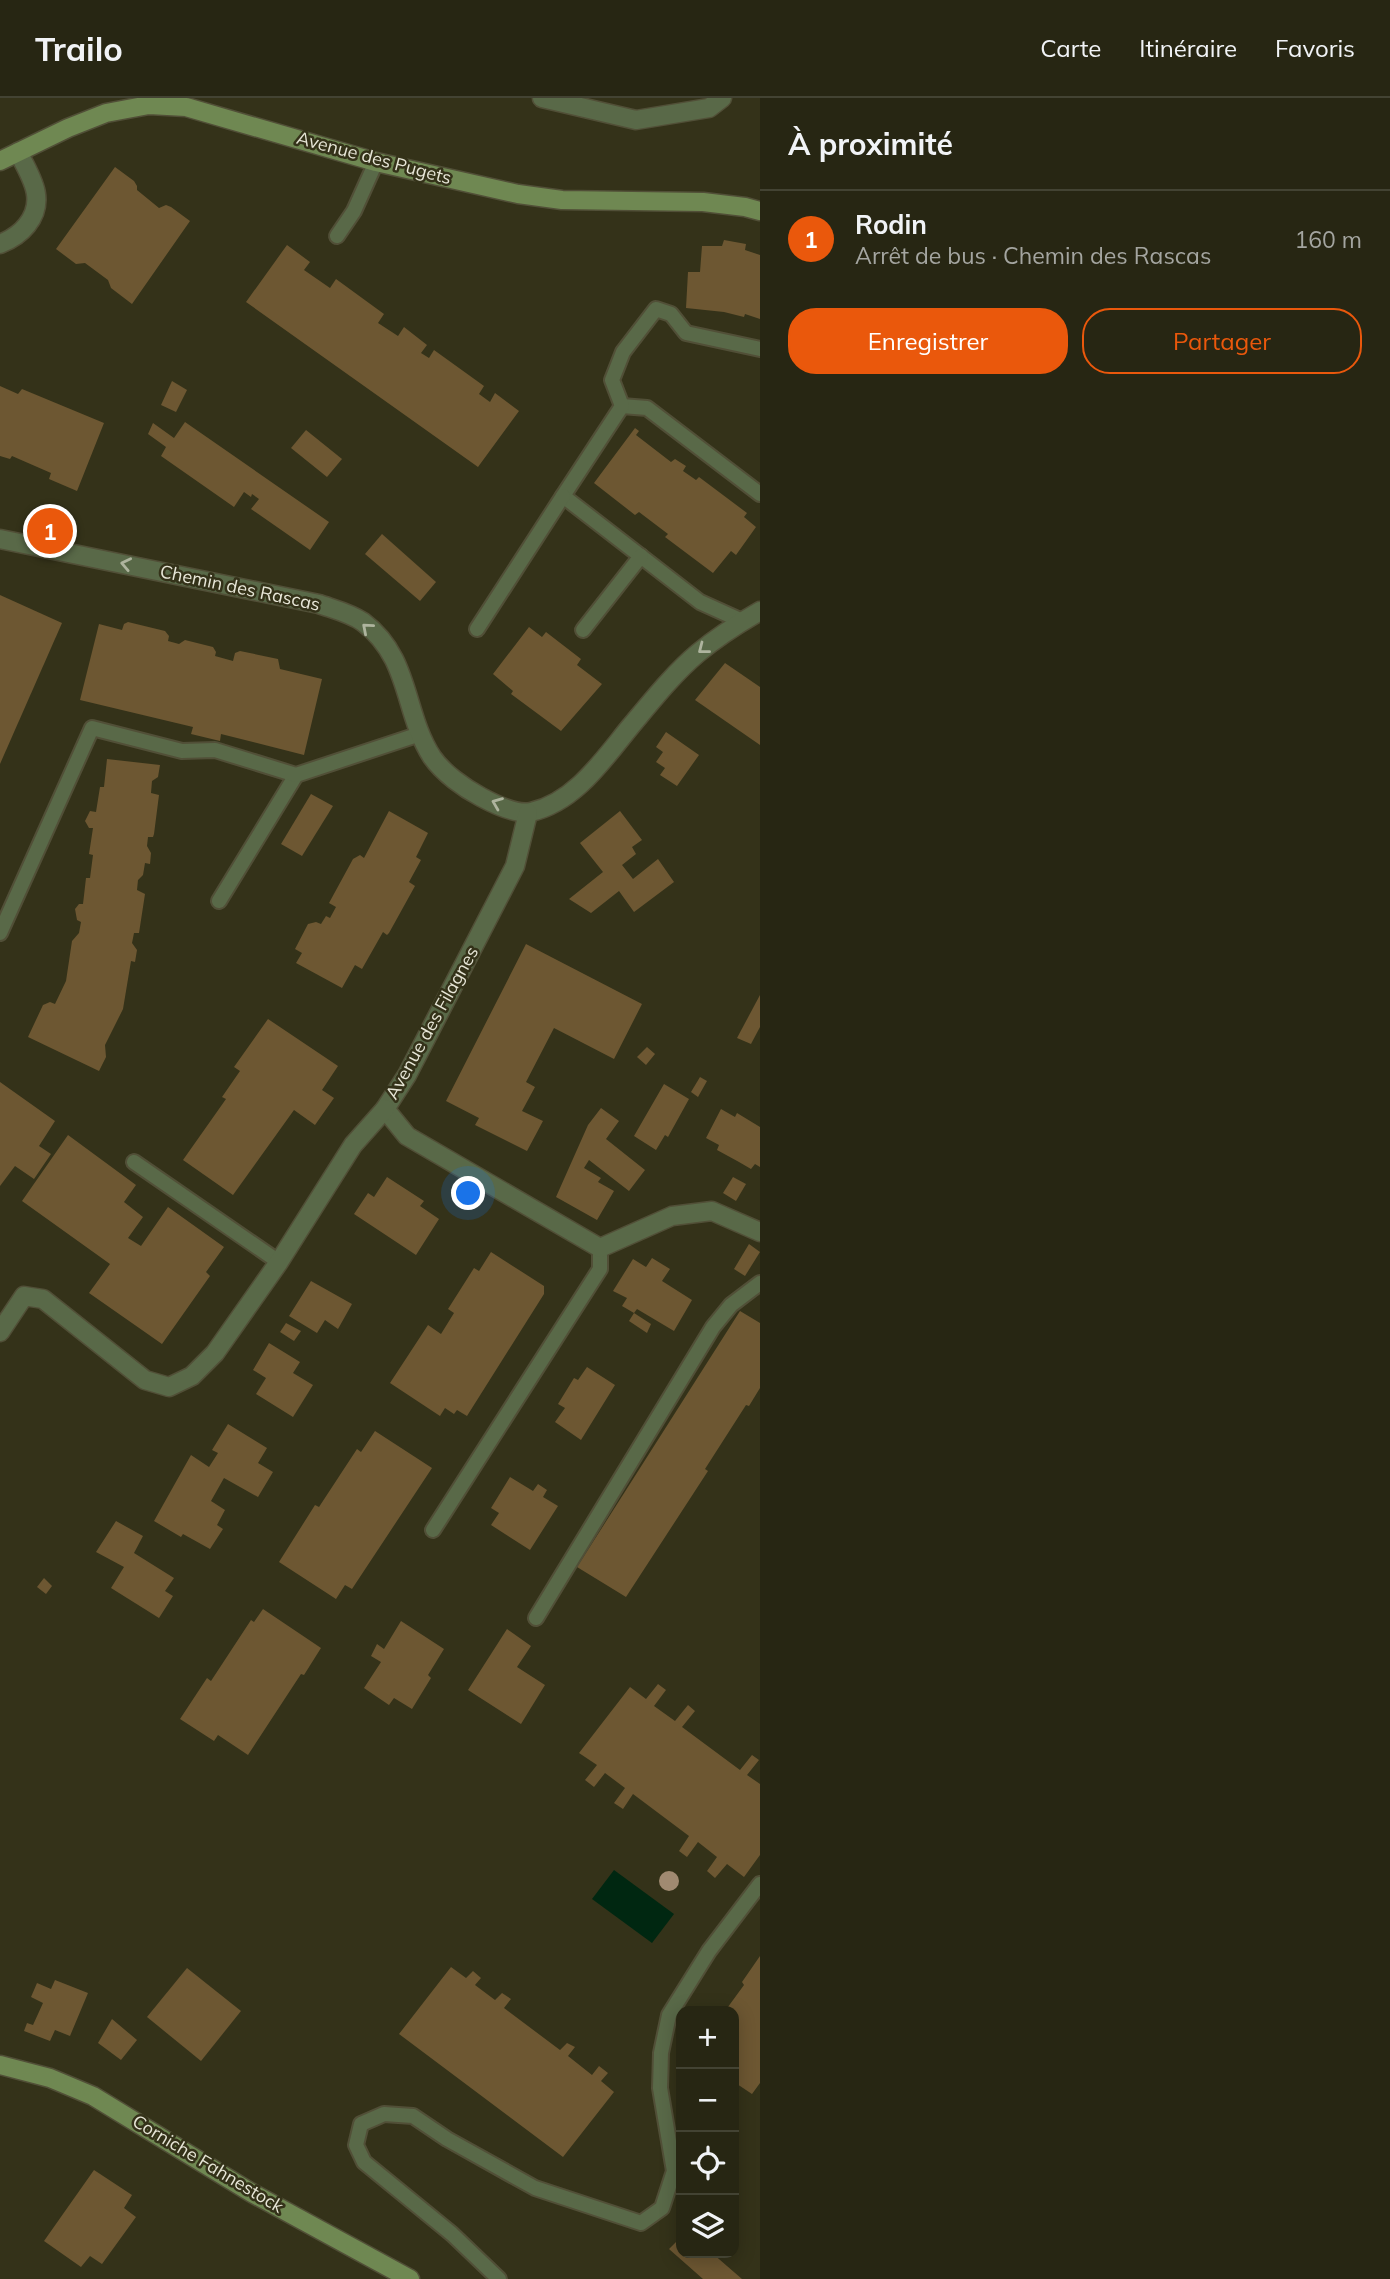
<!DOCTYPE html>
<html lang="fr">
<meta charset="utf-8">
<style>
:root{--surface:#272613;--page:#2f2e1c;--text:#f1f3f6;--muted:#a4a5a0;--line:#434333;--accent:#ea580c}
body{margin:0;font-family:Mulish,sans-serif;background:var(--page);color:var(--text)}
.controls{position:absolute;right:21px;bottom:21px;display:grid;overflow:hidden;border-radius:14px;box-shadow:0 4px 18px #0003}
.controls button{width:63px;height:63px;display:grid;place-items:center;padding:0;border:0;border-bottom:2px solid var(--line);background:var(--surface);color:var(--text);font:35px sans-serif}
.you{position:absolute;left:469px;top:1096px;width:24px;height:24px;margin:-18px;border:5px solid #fff;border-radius:50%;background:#1a73e8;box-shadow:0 0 0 10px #1a73e833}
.badge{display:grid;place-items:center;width:46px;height:46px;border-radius:50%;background:var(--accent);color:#fff;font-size:23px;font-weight:700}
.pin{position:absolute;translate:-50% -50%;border:4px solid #fff;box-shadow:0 2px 7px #0006}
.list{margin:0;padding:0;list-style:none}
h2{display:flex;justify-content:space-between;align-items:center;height:91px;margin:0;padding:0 28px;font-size:30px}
h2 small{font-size:23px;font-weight:400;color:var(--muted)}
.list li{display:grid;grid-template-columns:46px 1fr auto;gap:21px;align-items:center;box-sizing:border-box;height:98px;padding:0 28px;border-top:2px solid var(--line)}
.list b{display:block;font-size:26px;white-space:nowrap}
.list p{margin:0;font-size:23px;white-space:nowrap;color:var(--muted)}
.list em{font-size:23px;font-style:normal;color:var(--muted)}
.actions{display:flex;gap:14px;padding:21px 28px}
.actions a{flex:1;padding:16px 0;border:2px solid var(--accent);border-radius:28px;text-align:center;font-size:24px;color:var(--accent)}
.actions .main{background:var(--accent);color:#fff}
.icon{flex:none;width:38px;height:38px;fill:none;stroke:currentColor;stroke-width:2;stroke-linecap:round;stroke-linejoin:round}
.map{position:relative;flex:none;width:760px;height:2181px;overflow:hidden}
header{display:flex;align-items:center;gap:42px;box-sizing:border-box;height:98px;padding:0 35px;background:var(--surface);border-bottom:2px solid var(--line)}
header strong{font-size:33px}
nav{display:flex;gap:38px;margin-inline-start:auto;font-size:24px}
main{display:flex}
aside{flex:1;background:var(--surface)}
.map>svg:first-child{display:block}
</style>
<header>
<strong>Trailo</strong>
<nav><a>Carte</a><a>Itinéraire</a><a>Favoris</a></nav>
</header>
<main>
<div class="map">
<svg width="760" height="2181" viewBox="0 0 760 2181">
<rect width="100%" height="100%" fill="#343219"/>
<path fill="#002711" d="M 614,1772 L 674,1816 L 652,1845 L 592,1801 Z"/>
<g fill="#6d5732">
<path d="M 115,69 L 134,83 L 137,88 L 137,92 L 159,110 L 166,107 L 171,109 L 190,123 L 132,206 L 111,190 L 108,182 L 85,165 L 76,166 L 56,151 Z"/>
<path d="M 724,142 L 746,146 L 745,152 L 760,157 L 760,221 L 745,216 L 744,219 L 724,214 L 686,210 L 688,174 L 700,174 L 702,148 L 722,148 Z"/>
<path d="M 287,147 L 310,164 L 304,172 L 330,190 L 336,181 L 384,216 L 378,225 L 398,238 L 404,229 L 427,247 L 421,255 L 429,260 L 434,252 L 484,288 L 479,296 L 490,304 L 495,295 L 519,313 L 478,369 L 246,204 Z"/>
<path d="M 172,283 L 187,292 L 176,314 L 161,307 Z"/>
<path d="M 0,288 L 18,296 L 22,291 L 104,325 L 77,393 L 49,381 L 51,375 L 12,358 L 10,361 L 0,358 Z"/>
<path d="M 185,324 L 329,424 L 310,452 L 251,411 L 259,401 L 252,396 L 251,399 L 244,394 L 234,409 L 161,358 L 166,349 L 148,336 L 153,325 L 174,340 Z"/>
<path d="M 635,330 L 639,333 L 636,337 L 671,364 L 675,361 L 686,368 L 683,373 L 696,382 L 699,379 L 747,415 L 744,419 L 756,429 L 736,457 L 731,453 L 713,475 L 665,439 L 668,436 L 639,414 L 635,417 L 594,385 Z"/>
<path d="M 306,332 L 342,361 L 327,379 L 291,350 Z"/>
<path d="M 382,436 L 436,484 L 420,503 L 365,456 Z"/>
<path d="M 0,497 L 62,525 L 0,666 Z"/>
<path d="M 128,524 L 165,533 L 169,538 L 168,543 L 179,546 L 185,542 L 213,549 L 216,554 L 215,558 L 233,563 L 235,555 L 240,553 L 278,561 L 280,571 L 322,581 L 304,657 L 221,636 L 220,643 L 191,636 L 193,629 L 80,602 L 99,526 L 122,532 L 124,526 Z"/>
<path d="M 529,529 L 542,539 L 546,534 L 581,561 L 577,567 L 602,586 L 561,633 L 511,596 L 513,593 L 493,576 Z"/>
<path d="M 725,565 L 760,589 L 760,647 L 695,602 Z"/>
<path d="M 666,634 L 699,657 L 677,688 L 660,677 L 665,670 L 656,664 L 663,654 L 656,649 Z"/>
<path d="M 107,661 L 160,667 L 158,679 L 152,683 L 151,695 L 159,697 L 154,736 L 153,739 L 148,739 L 147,748 L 151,755 L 150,766 L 145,765 L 143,777 L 138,782 L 137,792 L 145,796 L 139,835 L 134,835 L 132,845 L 137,852 L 135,864 L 131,863 L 123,911 L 105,947 L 106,959 L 99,973 L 28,939 L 43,907 L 50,904 L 55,906 L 66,883 L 72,843 L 79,835 L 81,824 L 77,822 L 75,811 L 79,806 L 83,806 L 86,780 L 90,780 L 93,757 L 89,756 L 93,730 L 89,730 L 85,723 L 90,713 L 96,714 L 100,689 L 104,689 Z"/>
<path d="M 311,696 L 333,708 L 302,758 L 281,746 Z"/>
<path d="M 389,713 L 428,735 L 416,759 L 421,762 L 409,784 L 415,788 L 389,835 L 387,837 L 383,834 L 362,871 L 355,867 L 342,890 L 296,865 L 302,855 L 295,851 L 308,826 L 316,824 L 321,826 L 326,818 L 330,820 L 336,809 L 329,805 L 353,761 L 360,757 L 364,760 Z"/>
<path d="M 620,713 L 642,742 L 632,749 L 636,756 L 622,767 L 633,781 L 658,761 L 674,784 L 634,814 L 619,793 L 591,815 L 569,801 L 603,774 L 580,745 Z"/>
<path d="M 526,846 L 642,906 L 614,961 L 554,930 L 526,984 L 535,989 L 522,1013 L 543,1023 L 527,1053 L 475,1027 L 479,1020 L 446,1003 Z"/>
<path d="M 760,897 L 760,929 L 751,946 L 737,940 Z"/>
<path d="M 268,921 L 338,968 L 322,992 L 334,1000 L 315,1027 L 294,1012 L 233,1097 L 183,1062 L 226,1001 L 222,999 L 240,973 L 234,969 Z"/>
<path d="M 647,949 L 655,956 L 646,967 L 637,959 Z"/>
<path d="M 700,979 L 707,983 L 698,999 L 691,994 Z"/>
<path d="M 0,984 L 55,1023 L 39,1048 L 51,1056 L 34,1081 L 15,1068 L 0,1088 Z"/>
<path d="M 664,986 L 689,1001 L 668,1039 L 665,1037 L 656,1052 L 634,1038 Z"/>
<path d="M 601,1010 L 619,1023 L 606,1041 L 645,1072 L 629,1093 L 589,1062 L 584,1070 L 601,1080 L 598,1084 L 614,1093 L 597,1122 L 556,1099 L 588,1027 Z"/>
<path d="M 721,1011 L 735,1019 L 737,1015 L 760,1029 L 760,1069 L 755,1066 L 751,1071 L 739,1064 L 717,1052 L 719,1047 L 706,1040 Z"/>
<path d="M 68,1037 L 136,1087 L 124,1104 L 143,1119 L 128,1140 L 141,1148 L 168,1109 L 224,1149 L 206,1174 L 210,1178 L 162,1246 L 89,1195 L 110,1166 L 22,1103 Z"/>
<path d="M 387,1079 L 424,1103 L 420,1108 L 439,1121 L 416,1157 L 354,1116 L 368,1095 L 374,1099 Z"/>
<path d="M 733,1079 L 746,1086 L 736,1103 L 723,1095 Z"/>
<path d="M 749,1146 L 760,1154 L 745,1178 L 734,1171 Z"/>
<path d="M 491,1154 L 544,1188 L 544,1196 L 467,1318 L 457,1312 L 454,1316 L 445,1310 L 440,1318 L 390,1285 L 428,1227 L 441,1236 L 454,1215 L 448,1211 L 474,1170 L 479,1173 Z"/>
<path d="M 652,1160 L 670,1171 L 662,1183 L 692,1202 L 674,1233 L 637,1211 L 634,1215 L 622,1208 L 627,1200 L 613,1193 L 633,1161 L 646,1169 Z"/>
<path d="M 311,1183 L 352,1206 L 338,1231 L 325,1222 L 317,1235 L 289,1218 Z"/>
<path d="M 740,1213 L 760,1225 L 760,1290 L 749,1308 L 746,1307 L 705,1371 L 708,1373 L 626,1499 L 577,1469 Z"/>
<path d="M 634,1215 L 651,1226 L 647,1235 L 629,1223 Z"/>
<path d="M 286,1225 L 301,1233 L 294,1243 L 280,1234 Z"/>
<path d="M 269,1245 L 300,1264 L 293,1275 L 313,1287 L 293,1319 L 256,1296 L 266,1280 L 253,1272 Z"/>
<path d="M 587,1269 L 615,1287 L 581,1342 L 555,1324 L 565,1310 L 558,1306 L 574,1280 L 578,1282 Z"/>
<path d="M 228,1326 L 267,1350 L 258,1365 L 273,1374 L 258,1399 L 224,1380 L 211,1403 L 225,1412 L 217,1427 L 223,1431 L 210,1451 L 183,1436 L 181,1439 L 154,1423 L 191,1357 L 209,1369 L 218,1355 L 212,1352 Z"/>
<path d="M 375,1333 L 432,1370 L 352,1491 L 345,1487 L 336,1501 L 279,1464 L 315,1407 L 319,1409 L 357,1351 L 361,1354 Z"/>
<path d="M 510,1379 L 533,1393 L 538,1386 L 547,1392 L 543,1399 L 558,1408 L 530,1452 L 491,1427 L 499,1415 L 491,1410 Z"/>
<path d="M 116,1423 L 143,1438 L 134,1455 L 174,1480 L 165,1493 L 173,1498 L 159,1520 L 111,1490 L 124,1469 L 96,1454 Z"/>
<path d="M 44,1480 L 52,1488 L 46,1496 L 37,1489 Z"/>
<path d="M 263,1511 L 321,1550 L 304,1577 L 301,1576 L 248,1657 L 218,1637 L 214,1643 L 180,1621 L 207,1580 L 211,1583 L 251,1522 L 254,1524 Z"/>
<path d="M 401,1523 L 444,1551 L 428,1577 L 431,1580 L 412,1611 L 394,1600 L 389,1607 L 364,1590 L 381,1564 L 371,1558 L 377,1546 L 384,1551 Z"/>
<path d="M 507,1531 L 531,1548 L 517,1569 L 545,1587 L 521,1626 L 468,1592 Z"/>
<path d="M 658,1586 L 666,1592 L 654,1608 L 675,1623 L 688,1607 L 695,1613 L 682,1629 L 740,1672 L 752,1657 L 759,1662 L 747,1677 L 760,1686 L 760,1757 L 744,1779 L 727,1766 L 715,1780 L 707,1773 L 717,1759 L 698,1744 L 687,1759 L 679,1753 L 689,1738 L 633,1696 L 623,1711 L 614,1705 L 625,1690 L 605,1675 L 594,1689 L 585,1682 L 597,1667 L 579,1655 L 630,1589 L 646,1601 Z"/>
<path d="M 760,1858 L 760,1985 L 752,1996 L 734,1984 L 734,1913 L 725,1913 L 744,1887 L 742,1884 Z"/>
<path d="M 451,1869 L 466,1880 L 473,1873 L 481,1880 L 475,1887 L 495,1902 L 502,1895 L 511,1901 L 504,1910 L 560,1952 L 567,1945 L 575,1949 L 568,1958 L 592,1977 L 599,1968 L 608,1975 L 601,1983 L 614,1994 L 563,2059 L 399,1936 Z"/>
<path d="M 187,1870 L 241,1913 L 201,1963 L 147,1919 Z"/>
<path d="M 55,1882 L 88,1895 L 70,1938 L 55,1932 L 50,1943 L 24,1933 L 27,1925 L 33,1927 L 43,1905 L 31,1899 L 37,1885 L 51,1891 Z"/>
<path d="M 112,1921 L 137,1942 L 121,1962 L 98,1945 Z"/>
<path d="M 94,2072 L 132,2097 L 124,2110 L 136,2119 L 102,2166 L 90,2158 L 81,2169 L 44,2143 Z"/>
<path d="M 681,2139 L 681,2155 L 712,2155 L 742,2181 L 703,2181 L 669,2151 Z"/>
</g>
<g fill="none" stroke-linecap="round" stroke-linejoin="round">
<g stroke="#514f37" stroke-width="18">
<g id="service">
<path d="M 337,138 L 354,113 L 376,64"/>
<path d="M 622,308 L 647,310 L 760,396"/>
<path d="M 742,523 L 700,504 L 563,398 L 622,308 L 612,282 L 623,254 L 656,211 L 671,216 L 686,235 L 760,251"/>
<path d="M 477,531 L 563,398"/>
<path d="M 583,532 L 641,458"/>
<path d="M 219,803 L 296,677"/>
<path d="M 0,835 L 92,630 L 182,653 L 215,652 L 296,677 L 420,636"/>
<path d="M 134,1064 L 279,1164"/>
<path d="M 433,1432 L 600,1171 L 600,1150"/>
<path d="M 536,1520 L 713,1229 L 731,1207 L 760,1185"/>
<path d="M 499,2181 L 452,2136 L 364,2064 L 356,2047 L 361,2026 L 384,2016 L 413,2018 L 447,2041 L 535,2090 L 641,2125 L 662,2110 L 674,2073 L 660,1990 L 661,1955 L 669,1917 L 709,1853 L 760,1786"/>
</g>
</g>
<g stroke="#514f37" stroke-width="21">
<g id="minor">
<path d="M 542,0 L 636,22 L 709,10 L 722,0"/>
<path d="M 0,146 C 10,142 20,136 27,127 C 47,102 31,79 18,54"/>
<path d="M 0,441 L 319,506 C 333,511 350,515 363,524 C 411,560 403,614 432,659 C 443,675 464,690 481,699 C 494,706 517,717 531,714 C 575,704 603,662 630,629 C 651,604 673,576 698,555 C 717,539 739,525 760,513"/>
<path d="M 528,715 L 515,768 L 407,977 L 385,1011 L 407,1038 L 600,1150 L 672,1118 L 712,1113 L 760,1134"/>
<path d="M 0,1234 L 24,1198 L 43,1201 L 145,1282 L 169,1289 L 192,1278 L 215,1255 L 279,1164 L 353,1047 L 385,1011"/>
</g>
</g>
<g stroke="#514f37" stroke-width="21">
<g id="secondary">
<path d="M 0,63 L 68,30 L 106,15 L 149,7 L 186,9 L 376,64 L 518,96 L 562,102 L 703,104 L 745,109 L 760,113"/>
<path d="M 0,1967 L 50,1980 L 93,1998 L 252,2095 L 410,2181"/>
</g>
</g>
<use href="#service" stroke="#596948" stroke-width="14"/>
<use href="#minor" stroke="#596948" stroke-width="18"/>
<use href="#secondary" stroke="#6f8852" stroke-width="18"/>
</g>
<circle fill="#a08a71" cx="669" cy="1783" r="10"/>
<defs><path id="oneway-chevron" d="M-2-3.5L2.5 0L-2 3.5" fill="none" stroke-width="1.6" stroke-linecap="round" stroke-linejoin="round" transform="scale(1.75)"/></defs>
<g stroke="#aeb49e">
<use href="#oneway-chevron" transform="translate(126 466) rotate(-168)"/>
<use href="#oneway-chevron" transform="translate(367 530) rotate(-139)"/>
<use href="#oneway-chevron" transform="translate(703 551) rotate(142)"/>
<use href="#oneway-chevron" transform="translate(497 705) rotate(-158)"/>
</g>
<g text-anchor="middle" stroke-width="5" stroke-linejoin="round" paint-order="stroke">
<g font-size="18" fill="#e7e6d7" stroke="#343219">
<text transform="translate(374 60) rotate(15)" y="6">Avenue des Pugets</text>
<text transform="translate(240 490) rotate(12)" y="6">Chemin des Rascas</text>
<text transform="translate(432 925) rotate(-61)" y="6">Avenue des Filagnes</text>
<text transform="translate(208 2066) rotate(31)" y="6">Corniche Fahnestock</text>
</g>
</g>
</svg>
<div class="controls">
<button>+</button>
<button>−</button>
<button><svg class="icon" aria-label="locate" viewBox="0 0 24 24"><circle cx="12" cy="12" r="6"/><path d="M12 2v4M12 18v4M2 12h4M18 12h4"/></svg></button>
<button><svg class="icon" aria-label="layers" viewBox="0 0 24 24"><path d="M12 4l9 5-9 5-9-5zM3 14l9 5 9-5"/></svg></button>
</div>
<div class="you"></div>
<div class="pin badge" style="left:50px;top:433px">1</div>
</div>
<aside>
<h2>À proximité<small></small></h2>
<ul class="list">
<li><span class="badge">1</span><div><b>Rodin</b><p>Arrêt de bus · Chemin des Rascas</p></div><em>160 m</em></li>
</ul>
<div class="actions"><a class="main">Enregistrer</a><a>Partager</a></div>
</aside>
</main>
